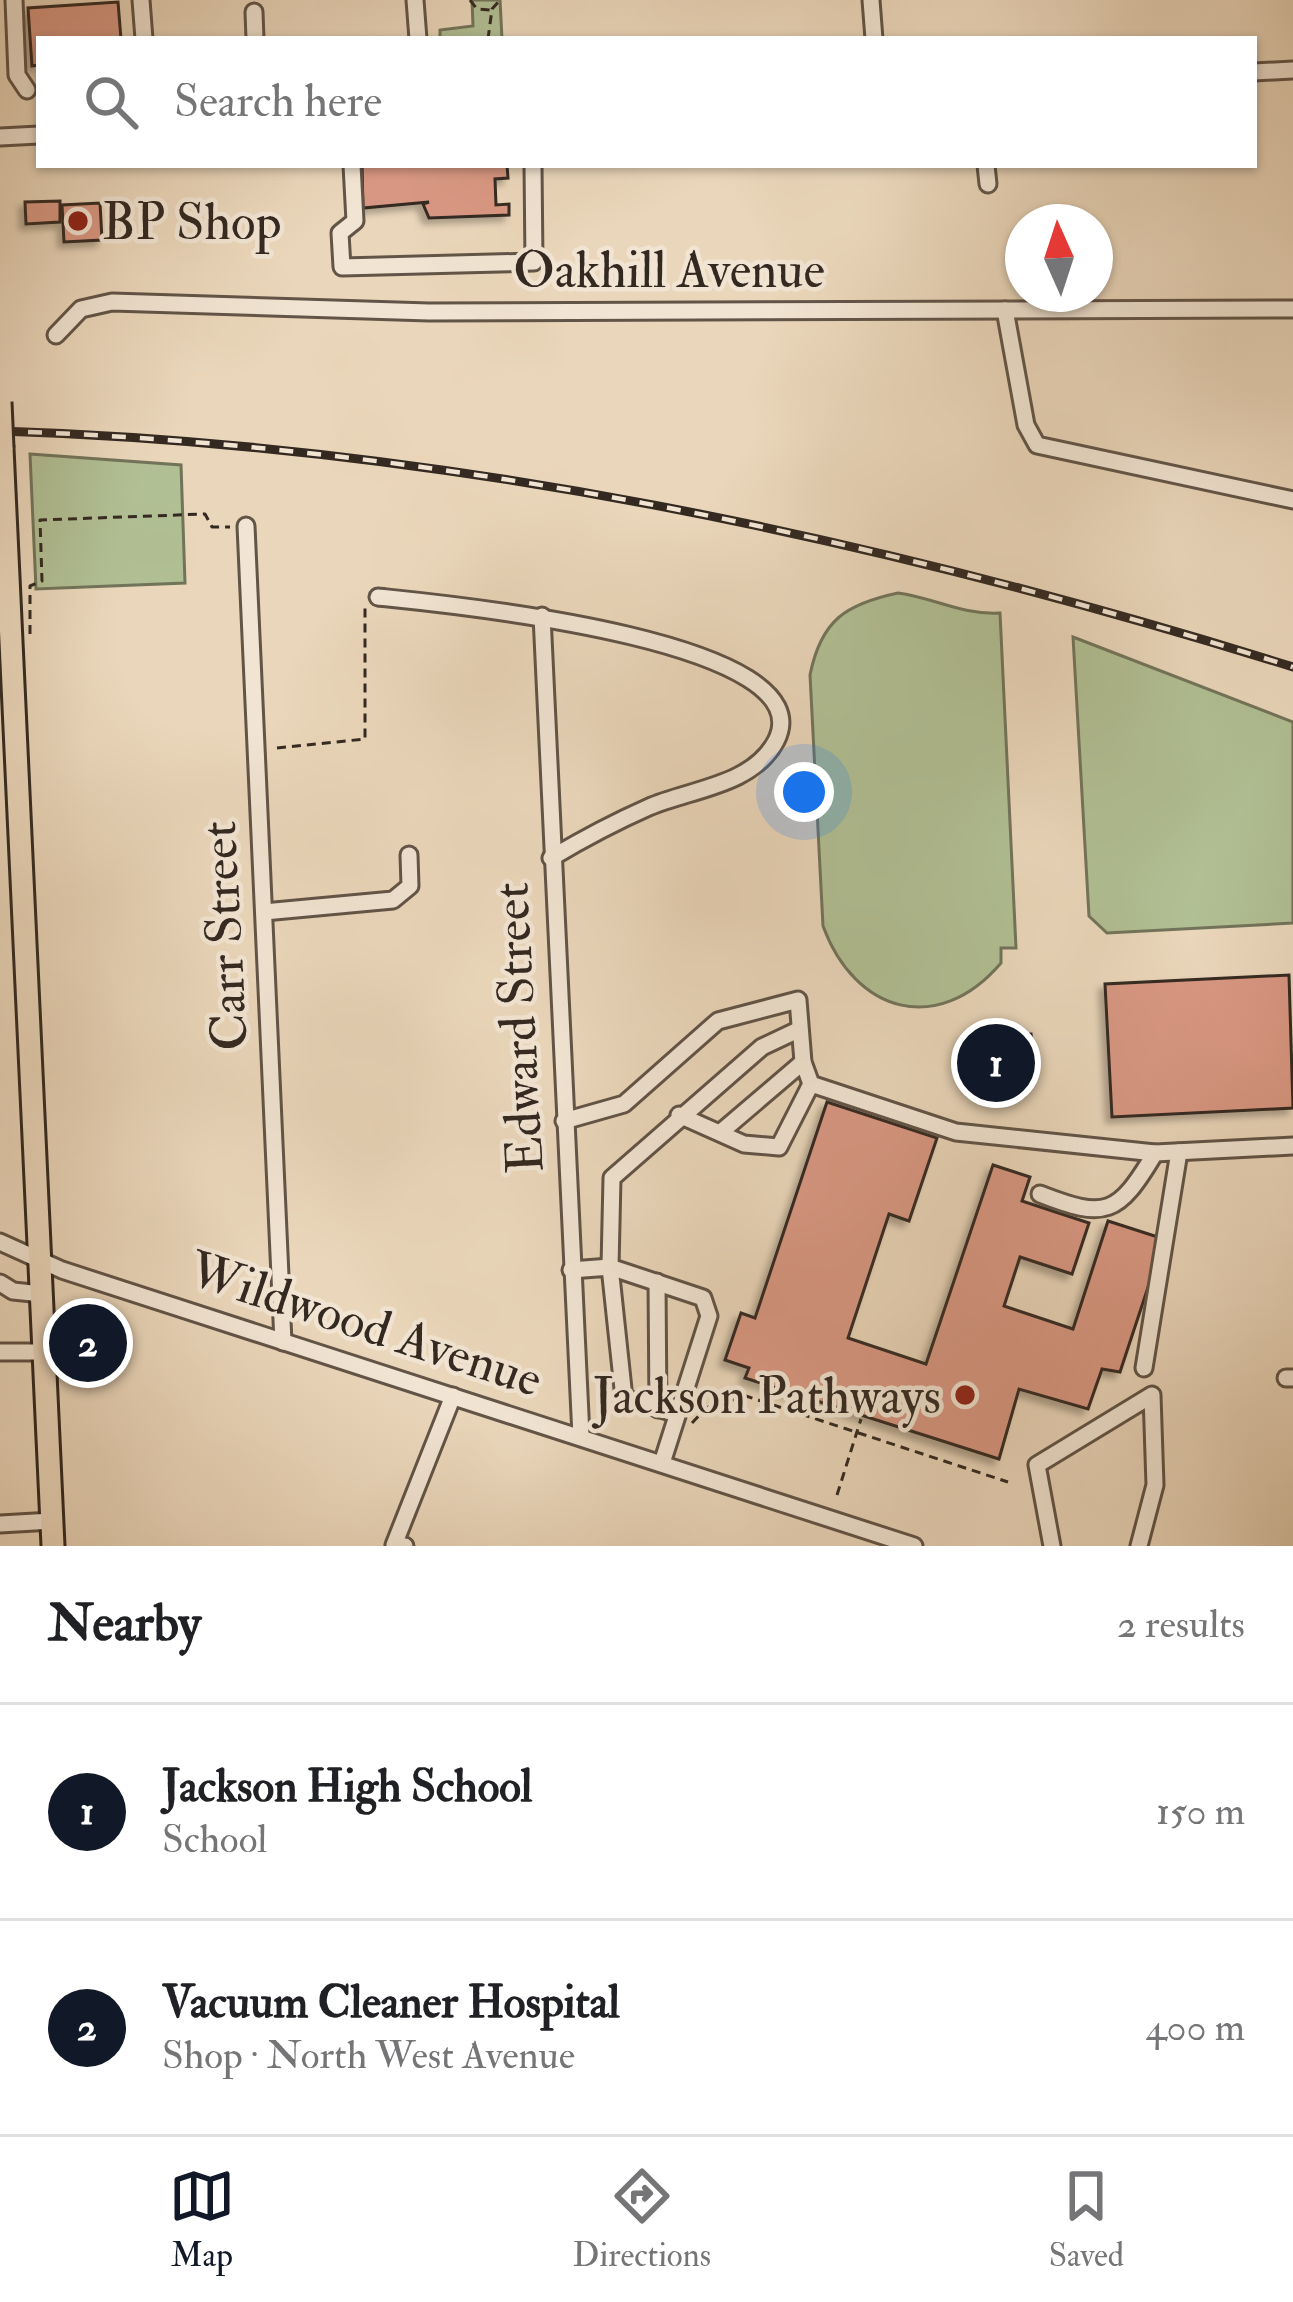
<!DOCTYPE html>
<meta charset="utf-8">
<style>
:root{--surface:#fff;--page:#f6f6f6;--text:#202124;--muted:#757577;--line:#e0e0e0;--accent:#111827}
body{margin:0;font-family:"IM FELL Double Pica",serif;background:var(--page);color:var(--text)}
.compass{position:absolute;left:1005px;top:204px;width:108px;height:108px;border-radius:50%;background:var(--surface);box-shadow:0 3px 9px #0004;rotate:357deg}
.you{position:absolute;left:804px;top:792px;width:42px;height:42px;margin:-30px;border:9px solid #fff;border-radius:50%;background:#1a73e8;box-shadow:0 0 0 18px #1a73e833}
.badge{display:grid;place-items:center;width:78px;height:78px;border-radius:50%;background:var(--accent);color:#fff;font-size:39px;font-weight:700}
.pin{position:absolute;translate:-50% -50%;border:6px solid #fff;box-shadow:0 3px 12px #0006}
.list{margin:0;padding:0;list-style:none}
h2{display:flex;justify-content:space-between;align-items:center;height:156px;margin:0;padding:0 48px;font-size:51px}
h2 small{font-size:39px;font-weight:400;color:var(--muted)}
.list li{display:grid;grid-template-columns:78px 1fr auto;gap:36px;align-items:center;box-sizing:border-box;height:216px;padding:0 48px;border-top:3px solid var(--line)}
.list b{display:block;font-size:45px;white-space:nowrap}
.list p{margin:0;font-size:39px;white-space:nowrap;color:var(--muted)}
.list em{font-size:39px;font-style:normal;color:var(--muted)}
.icon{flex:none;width:66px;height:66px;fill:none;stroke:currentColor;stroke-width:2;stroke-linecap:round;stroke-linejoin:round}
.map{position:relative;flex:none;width:1293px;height:1546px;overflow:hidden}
.search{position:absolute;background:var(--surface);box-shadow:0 3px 9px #0004;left:36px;right:36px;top:36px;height:132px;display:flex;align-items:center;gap:30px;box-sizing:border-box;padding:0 42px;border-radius:0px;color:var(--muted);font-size:45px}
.sheet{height:588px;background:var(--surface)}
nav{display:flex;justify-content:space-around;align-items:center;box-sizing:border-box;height:168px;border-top:3px solid var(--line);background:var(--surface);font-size:33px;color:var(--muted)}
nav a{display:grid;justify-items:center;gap:6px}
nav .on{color:var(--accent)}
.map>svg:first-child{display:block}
</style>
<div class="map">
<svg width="1293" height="1546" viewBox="0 0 1293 1546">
<defs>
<filter id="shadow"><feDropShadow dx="-5.5" dy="5.5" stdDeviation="3" flood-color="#0004"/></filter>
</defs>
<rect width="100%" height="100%" fill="#ead6ba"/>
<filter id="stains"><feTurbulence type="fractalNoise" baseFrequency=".00167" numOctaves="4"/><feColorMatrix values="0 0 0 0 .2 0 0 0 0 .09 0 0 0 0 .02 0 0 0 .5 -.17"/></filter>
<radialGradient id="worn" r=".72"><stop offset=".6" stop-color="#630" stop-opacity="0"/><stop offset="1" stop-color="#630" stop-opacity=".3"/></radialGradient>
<g fill="#b1bf94" stroke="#72745a" stroke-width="3">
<path d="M 472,0 L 500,0 L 502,39 L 440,39 L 440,30 L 473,26 Z"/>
<path d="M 30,454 L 181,465 L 185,583 L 36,589 Z"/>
<path d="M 898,593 C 935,598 961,615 1000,613 L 1016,948 L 1001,948 L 1001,963 C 938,1037 855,1013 823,926 L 810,675 C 821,620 846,604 898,593 Z"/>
<path d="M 1073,637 L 1293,722 L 1293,923 L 1107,933 L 1089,916 Z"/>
</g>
<g fill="#d89782" stroke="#342921" stroke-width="3" filter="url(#shadow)">
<path d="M 118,2 L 121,39 L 39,39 L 39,65 L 32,66 L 28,8 Z"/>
<path d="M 362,165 L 507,165 L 508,178 L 495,179 L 496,205 L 509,204 L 509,215 L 429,218 L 423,204 L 429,202 L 363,208 Z"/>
<path d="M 60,201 L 60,222 L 26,224 L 25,202 Z"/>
<path d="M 100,203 L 102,240 L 64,242 L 62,205 Z"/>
<path d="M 1289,975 L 1293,1108 L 1112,1117 L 1105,984 Z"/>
<path d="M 1031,1034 L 1033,1055 L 965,1059 L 964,1038 Z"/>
<path d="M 827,1102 L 937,1138 L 909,1221 L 889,1214 L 848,1338 L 926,1364 L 993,1165 L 1030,1177 L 1022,1201 L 1089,1223 L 1072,1274 L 1020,1257 L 1004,1306 L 1073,1329 L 1108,1221 L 1164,1239 L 1120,1372 L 1102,1369 L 1088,1409 L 1019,1389 L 999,1459 L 745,1378 L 749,1368 L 725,1360 L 741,1313 L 755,1318 Z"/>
</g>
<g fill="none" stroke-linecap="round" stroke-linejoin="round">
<g stroke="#625447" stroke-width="21">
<g id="minor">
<path d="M 14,0 L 17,75 L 27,90"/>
<path d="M 141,0 L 144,39"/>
<path d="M 415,0 L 418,39"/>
<path d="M 871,0 L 874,39"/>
<path d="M 254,12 L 255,39"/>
<path d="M 1254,72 L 1293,70"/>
<path d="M 0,137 L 39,135"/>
<path d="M 352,165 L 355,221 L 340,233 L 342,267 L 534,262 L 533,165"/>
<path d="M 986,165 L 988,184"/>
<path d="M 1005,310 L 1026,425 L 1037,445 L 1293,500"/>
<path d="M 56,335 L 81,309 L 112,302 L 429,312 L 1293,309"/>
<path d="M 246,526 L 283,1342"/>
<path d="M 378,597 C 435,603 829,639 776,741 C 752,786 690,789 649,807 C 615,822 583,839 551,858"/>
<path d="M 542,616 L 581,1436"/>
<path d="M 264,912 L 393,900 L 410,886 L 409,855"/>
<path d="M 679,1115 L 744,1144 L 779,1147 L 811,1084"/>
<path d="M 564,1121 L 624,1104 L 718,1021 L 798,1000 L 803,1062 L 811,1084 L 956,1132 L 1155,1153 L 1293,1146"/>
<path d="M 721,1132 L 803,1062"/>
<path d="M 1040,1194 C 1106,1220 1118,1215 1155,1153"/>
<path d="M 0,1242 L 62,1270 L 914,1546"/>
<path d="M 571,1270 L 610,1267 L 624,1398 L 677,1414"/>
<path d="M 657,1282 L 658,1409"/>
<path d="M 0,1283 L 13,1291 L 42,1294"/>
<path d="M 0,1352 L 45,1352"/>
<path d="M 1144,1368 L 1179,1152"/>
<path d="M 1286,1378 L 1293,1378"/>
<path d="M 662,1463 L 709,1316 L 703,1298 L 610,1267 L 612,1178 L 762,1047 L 798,1030"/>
<path d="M 0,1524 L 52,1521"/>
<path d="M 405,1546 L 394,1545 L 453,1396"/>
<path d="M 1052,1546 L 1037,1465 L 1152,1395 L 1155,1485 L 1139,1546"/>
</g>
</g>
<g stroke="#342921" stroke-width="27">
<path id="major" d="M 2,448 L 53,1546"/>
</g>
<g stroke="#342921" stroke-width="3" stroke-dasharray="9 6" stroke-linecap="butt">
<path d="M 470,0 L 477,9 L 491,10"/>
<path d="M 488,39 L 492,9 L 500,0"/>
<path d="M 30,634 L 30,586 L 42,581 L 40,520 L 205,514 L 212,527 L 230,527"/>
<path d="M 277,748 L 365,739 L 365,608"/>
<path d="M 692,1423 L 706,1408 L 746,1396 L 1008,1482"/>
<path d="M 837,1495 L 861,1419"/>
</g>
<use href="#minor" stroke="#f1e4d2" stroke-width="15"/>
<use href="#major" stroke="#ead6ba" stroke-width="21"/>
<g stroke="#342921" stroke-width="9">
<path id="rail" d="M 0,431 C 441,445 873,536 1293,667"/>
</g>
<use href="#rail" stroke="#f1e4d2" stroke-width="4.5" stroke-dasharray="14" stroke-linecap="butt"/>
<g stroke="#342921" stroke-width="27" stroke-linecap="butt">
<path id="major-bridge" d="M 0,402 L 2,448"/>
</g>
<use href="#major-bridge" stroke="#ead6ba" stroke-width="21"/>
</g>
<g fill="#8f2418" stroke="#f1e4d2" stroke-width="4.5">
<circle cx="78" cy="221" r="12"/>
<circle cx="965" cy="1395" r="12"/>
</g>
<g text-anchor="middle" stroke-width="9" stroke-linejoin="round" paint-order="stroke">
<g font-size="51" fill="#342921" stroke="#f1e4d2" text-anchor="start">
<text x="102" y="239">BP Shop</text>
<text x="941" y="1413" text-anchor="end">Jackson Pathways</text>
</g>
<g font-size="51" fill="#342921" stroke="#f1e4d2">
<text x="669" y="287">Oakhill Avenue</text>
<text transform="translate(223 936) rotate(-93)" y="18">Carr Street</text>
<text transform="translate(517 1028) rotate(-93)" y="18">Edward Street</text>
<text transform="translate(366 1323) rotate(18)" y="18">Wildwood Avenue</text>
</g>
</g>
<rect width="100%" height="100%" filter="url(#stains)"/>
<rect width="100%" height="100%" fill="url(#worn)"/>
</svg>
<svg class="compass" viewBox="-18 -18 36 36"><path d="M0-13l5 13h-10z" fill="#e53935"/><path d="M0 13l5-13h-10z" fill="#757577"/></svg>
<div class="you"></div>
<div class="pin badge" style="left:996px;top:1063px">1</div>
<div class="pin badge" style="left:88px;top:1343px">2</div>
<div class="search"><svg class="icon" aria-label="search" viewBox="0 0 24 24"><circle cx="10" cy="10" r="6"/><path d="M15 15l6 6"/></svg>Search here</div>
</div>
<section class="sheet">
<h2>Nearby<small>2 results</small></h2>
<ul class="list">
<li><span class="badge">1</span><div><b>Jackson High School</b><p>School</p></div><em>150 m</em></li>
<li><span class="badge">2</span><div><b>Vacuum Cleaner Hospital</b><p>Shop · North West Avenue</p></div><em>400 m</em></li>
</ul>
</section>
<nav>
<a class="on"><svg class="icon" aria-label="map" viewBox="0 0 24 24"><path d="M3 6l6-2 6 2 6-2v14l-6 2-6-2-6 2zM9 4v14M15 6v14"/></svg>Map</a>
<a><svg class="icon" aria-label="directions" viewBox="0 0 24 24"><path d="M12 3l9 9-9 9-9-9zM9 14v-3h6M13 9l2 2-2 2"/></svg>Directions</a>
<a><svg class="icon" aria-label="saved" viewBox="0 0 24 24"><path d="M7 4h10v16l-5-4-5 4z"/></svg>Saved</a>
</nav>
